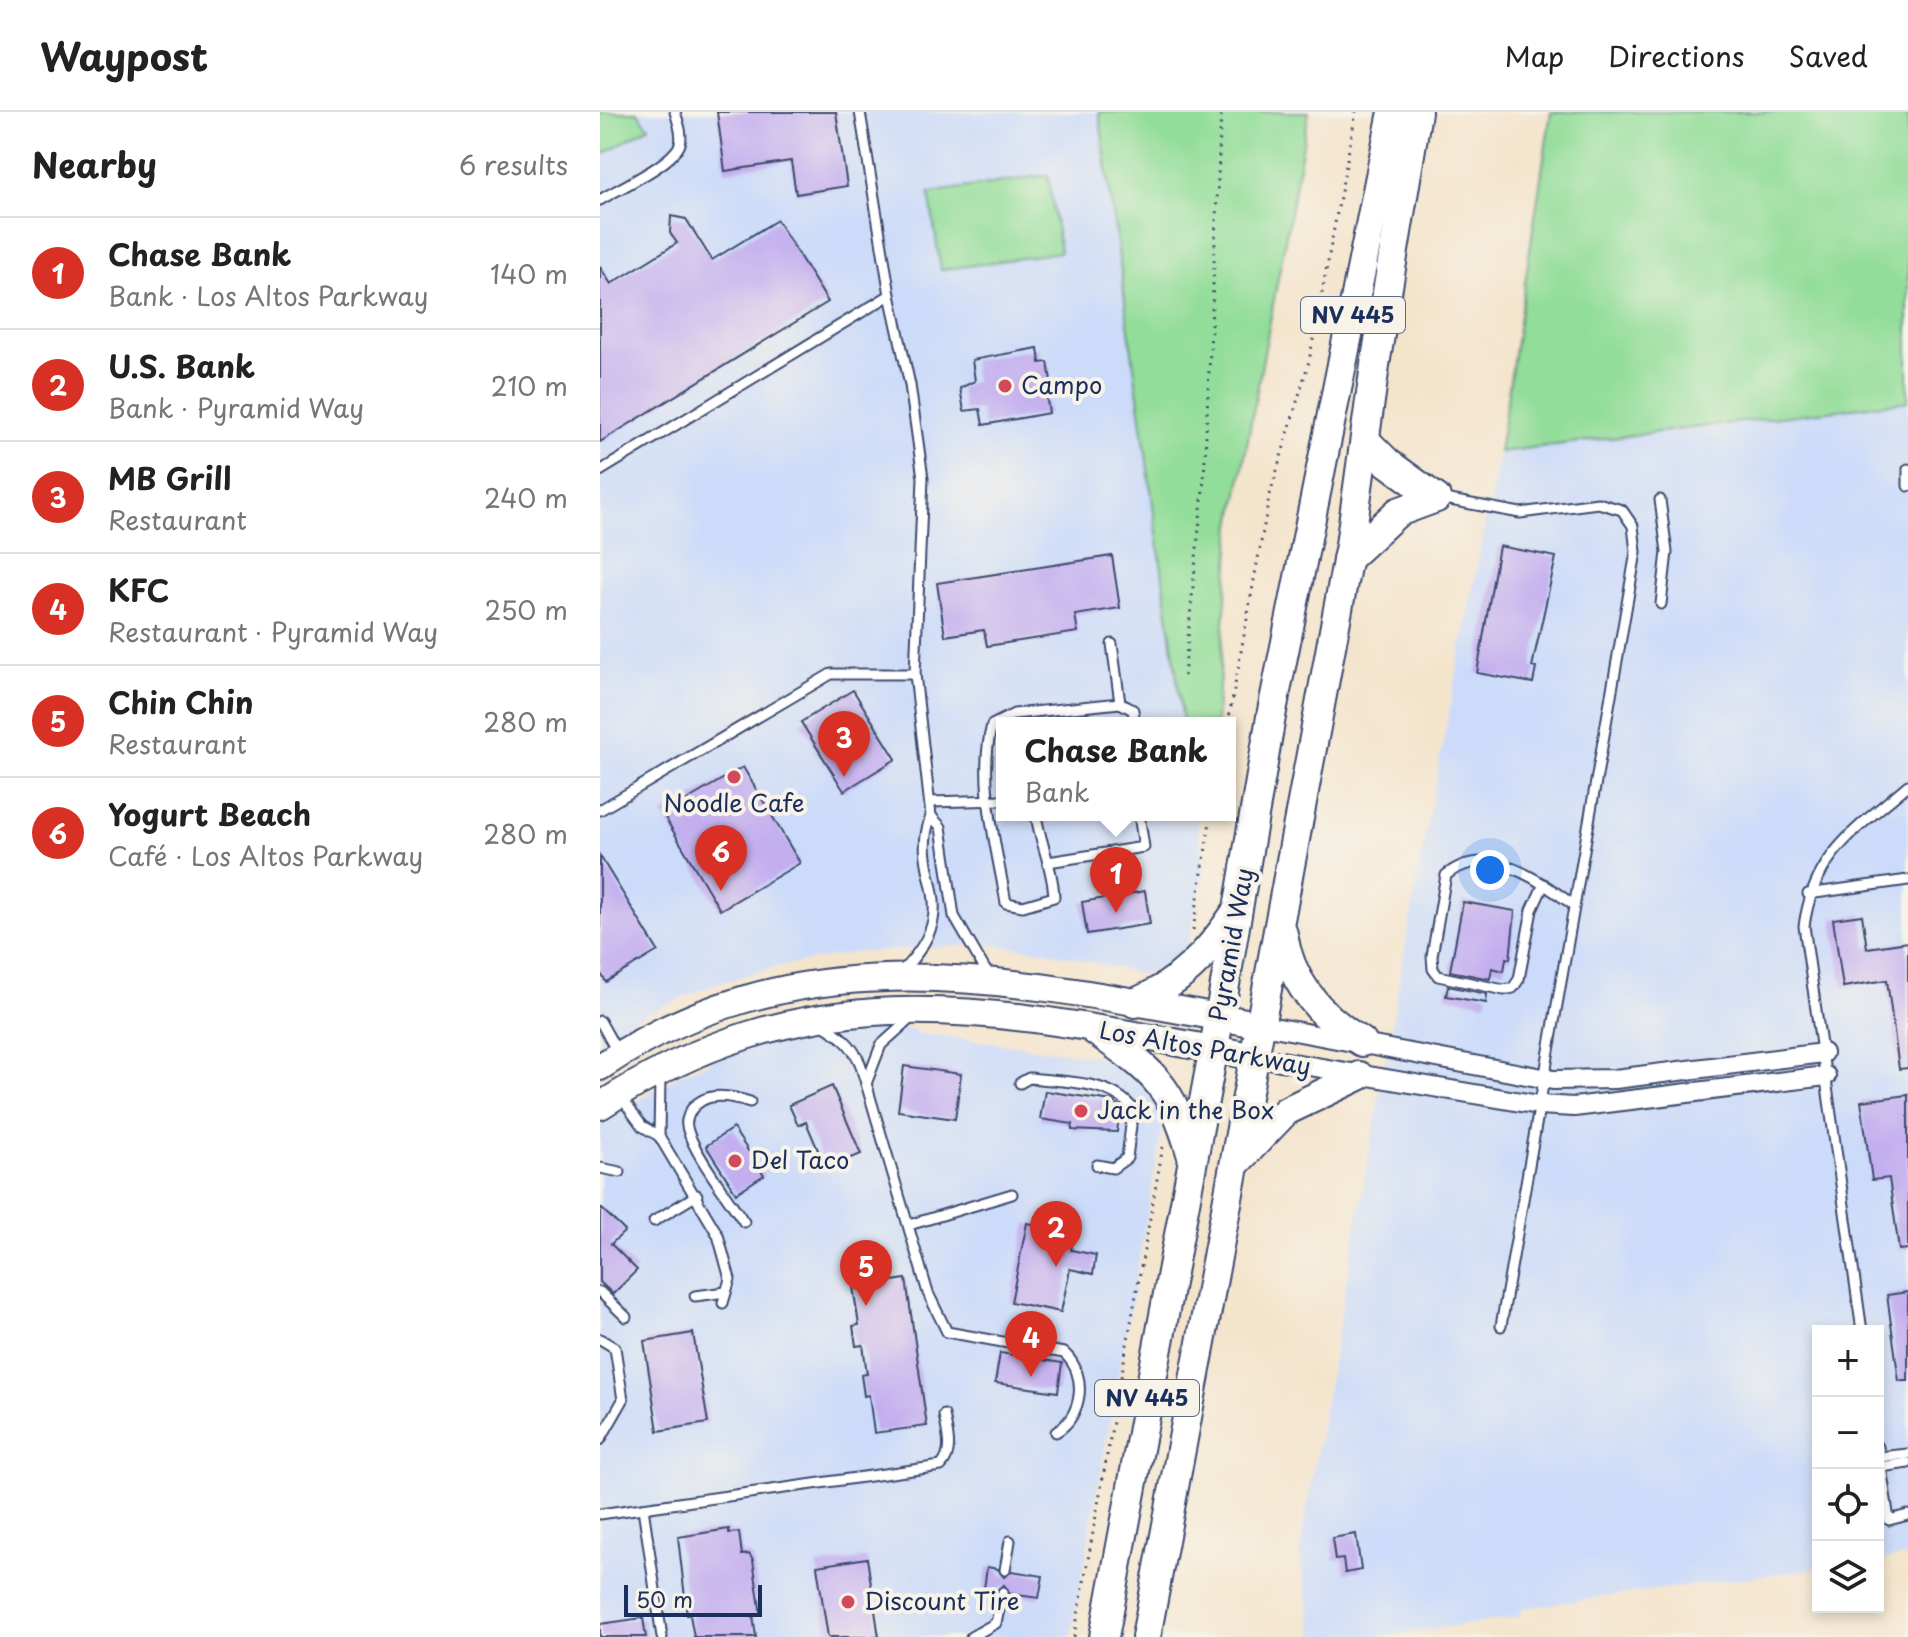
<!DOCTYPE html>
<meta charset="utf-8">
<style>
:root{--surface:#fff;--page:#f6f6f6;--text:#222;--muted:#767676;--line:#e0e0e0;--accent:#d93025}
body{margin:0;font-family:"Playpen Sans",sans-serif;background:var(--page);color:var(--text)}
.controls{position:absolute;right:24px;bottom:24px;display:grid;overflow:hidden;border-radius:0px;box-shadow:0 4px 12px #0003}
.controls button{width:72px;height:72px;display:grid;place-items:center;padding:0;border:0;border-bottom:2px solid var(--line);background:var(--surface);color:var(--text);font:40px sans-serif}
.scale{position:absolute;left:24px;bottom:20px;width:138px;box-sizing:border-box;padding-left:8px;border:4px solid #1b2f5e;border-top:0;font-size:22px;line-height:28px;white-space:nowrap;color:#1b2f5e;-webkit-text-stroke:6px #f7f3e8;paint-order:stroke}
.you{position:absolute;left:890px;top:758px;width:28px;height:28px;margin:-20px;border:6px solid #fff;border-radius:50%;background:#1a73e8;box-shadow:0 0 0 12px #1a73e833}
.badge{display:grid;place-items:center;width:52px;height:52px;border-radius:50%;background:var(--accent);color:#fff;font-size:26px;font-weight:700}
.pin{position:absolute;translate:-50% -66px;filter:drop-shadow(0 2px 4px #0008)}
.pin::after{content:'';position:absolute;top:42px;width:28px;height:24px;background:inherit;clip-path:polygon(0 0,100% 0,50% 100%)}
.popup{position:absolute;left:396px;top:605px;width:240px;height:104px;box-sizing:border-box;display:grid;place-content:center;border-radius:0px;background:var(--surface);filter:drop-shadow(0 2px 6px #0005);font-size:26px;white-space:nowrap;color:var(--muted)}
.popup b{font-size:30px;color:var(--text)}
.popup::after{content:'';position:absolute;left:50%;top:100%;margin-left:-16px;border:16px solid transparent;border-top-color:var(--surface)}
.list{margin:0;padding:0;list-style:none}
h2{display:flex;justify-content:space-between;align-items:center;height:104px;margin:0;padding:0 32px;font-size:34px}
h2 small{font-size:26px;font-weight:400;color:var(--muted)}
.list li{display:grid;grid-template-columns:52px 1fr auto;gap:24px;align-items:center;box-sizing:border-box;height:112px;padding:0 32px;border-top:2px solid var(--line)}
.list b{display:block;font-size:30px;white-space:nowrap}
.list p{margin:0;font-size:26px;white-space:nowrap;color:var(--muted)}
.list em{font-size:26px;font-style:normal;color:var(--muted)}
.icon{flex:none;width:44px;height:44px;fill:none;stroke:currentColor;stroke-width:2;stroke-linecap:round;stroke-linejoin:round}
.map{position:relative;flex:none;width:1308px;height:1525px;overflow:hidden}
header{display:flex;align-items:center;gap:48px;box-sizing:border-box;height:112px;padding:0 40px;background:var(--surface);border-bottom:2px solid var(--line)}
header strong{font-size:38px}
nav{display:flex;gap:44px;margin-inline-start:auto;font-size:28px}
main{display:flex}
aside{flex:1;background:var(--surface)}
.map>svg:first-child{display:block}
</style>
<header>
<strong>Waypost</strong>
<nav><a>Map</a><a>Directions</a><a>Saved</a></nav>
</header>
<main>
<aside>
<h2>Nearby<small>6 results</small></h2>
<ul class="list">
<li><span class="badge">1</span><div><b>Chase Bank</b><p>Bank · Los Altos Parkway</p></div><em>140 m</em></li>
<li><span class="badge">2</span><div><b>U.S. Bank</b><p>Bank · Pyramid Way</p></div><em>210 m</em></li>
<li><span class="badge">3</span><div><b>MB Grill</b><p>Restaurant</p></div><em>240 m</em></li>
<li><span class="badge">4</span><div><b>KFC</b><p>Restaurant · Pyramid Way</p></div><em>250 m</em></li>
<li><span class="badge">5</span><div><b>Chin Chin</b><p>Restaurant</p></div><em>280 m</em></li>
<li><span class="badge">6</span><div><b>Yogurt Beach</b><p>Café · Los Altos Parkway</p></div><em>280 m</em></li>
</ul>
</aside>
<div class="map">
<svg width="1308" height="1525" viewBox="0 0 1308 1525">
<rect width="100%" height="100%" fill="#f7f3e8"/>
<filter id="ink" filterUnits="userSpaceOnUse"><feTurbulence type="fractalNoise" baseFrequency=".0125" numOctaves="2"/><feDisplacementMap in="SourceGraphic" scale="16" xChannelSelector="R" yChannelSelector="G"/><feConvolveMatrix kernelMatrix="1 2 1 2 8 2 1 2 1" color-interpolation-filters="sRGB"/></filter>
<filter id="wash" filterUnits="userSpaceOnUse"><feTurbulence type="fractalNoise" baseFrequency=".006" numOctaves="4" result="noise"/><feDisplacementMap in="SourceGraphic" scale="32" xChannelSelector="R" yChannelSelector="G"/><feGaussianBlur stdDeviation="1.8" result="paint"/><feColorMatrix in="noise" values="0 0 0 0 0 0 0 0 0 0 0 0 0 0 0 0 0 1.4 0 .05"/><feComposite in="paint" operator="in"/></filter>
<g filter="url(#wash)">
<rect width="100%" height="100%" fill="#f4e4cc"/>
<g fill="#ccdbf9">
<path d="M 0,0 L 499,0 L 583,611 L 402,611 L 402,703 L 596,703 L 604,759 L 588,833 L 576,850 L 544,863 L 446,839 L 386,832 L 252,841 L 175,855 L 115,872 L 36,906 L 0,930 Z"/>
<path d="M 1308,289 L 1308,1444 L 1278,1448 L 1278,1219 L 1218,1219 L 1218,1456 L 922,1496 L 921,1505 L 777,1525 L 714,1525 L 699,1441 L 823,734 L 899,340 Z"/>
<path d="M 250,913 L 296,913 L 318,921 L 511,946 L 534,957 L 565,1003 L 471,1525 L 0,1525 L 0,1011 L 80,963 L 129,941 L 184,925 Z"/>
</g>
<g fill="#92dd99" stroke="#56867c" stroke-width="2">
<path d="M 0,0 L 37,0 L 49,15 L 0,44 Z"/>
<path d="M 499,0 L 709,0 L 632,413 L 616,611 L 583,611 Z"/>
<path d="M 951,0 L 1308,0 L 1308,289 L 899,340 Z"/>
<path d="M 448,63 L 460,140 L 341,158 L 329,81 Z"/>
</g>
<g id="blocks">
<g fill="#c3afef">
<path d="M 117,0 L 236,0 L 247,74 L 196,82 L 191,49 L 125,59 Z"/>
<path d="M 71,104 L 86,107 L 112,148 L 177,108 L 228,190 L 0,330 L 0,155 L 11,172 L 77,131 L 70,121 Z"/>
<path d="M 438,236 L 440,251 L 448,250 L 451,269 L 444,270 L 449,301 L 383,313 L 380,297 L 364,299 L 360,276 L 375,269 L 372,248 Z"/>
<path d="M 899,434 L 956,445 L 932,555 L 936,556 L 933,571 L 877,561 Z"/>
<path d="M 512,444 L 520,496 L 475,503 L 478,520 L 387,534 L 384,518 L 345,524 L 337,471 Z"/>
<path d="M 253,578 L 296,647 L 244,679 L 201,610 Z"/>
<path d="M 143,655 L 200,751 L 120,798 L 63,702 Z"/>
<path d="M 0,744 L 58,839 L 6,870 L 0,860 Z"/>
<path d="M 545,779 L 550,812 L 487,822 L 482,790 Z"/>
<path d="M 863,790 L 915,799 L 910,847 L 906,846 L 904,859 L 892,856 L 890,867 L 850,859 Z"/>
<path d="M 1262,803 L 1267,836 L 1308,830 L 1308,956 L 1299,957 L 1287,868 L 1243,875 L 1233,807 Z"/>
<path d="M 848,874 L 887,882 L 886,891 L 846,884 Z"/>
<path d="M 304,954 L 361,962 L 355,1007 L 298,999 Z"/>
<path d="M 232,974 L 261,1042 L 226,1057 L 206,1010 L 198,1013 L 189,993 Z"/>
<path d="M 445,979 L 512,989 L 520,995 L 517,1020 L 472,1018 L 473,1012 L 440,1007 Z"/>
<path d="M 1308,983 L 1308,1137 L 1299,1138 L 1289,1066 L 1272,1068 L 1261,989 Z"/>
<path d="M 133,1016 L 164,1063 L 136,1081 L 106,1034 Z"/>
<path d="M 0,1095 L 25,1119 L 11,1132 L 37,1158 L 13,1182 L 0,1170 Z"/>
<path d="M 427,1111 L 475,1120 L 471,1138 L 496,1143 L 493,1162 L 470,1157 L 461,1200 L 411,1190 Z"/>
<path d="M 306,1167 L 327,1314 L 274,1321 L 269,1283 L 264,1284 L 261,1263 L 267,1262 L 263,1233 L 256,1234 L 253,1214 L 259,1213 L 253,1175 Z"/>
<path d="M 1308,1180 L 1308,1269 L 1299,1269 L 1287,1183 Z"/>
<path d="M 93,1221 L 108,1311 L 58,1319 L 44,1229 Z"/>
<path d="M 400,1241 L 462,1251 L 458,1280 L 395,1271 Z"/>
<path d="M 129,1417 L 129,1421 L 139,1420 L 142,1443 L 149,1442 L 153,1448 L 160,1496 L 160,1502 L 153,1503 L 156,1525 L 94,1525 L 90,1503 L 87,1503 L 78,1425 Z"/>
<path d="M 756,1422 L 761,1458 L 745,1461 L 743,1447 L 735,1448 L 732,1426 Z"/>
<path d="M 267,1446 L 279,1525 L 228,1525 L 217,1454 Z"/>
<path d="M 387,1455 L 398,1457 L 404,1465 L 412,1459 L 443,1464 L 439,1486 L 410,1482 L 404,1473 L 396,1479 L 384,1477 Z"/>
<path d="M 43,1506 L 46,1525 L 0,1525 L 0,1512 Z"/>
</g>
</g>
</g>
<g filter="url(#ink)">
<use href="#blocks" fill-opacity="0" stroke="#3c4a6e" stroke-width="2"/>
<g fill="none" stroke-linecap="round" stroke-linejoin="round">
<g stroke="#3c4a6e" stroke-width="13">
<g id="lane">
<path d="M 260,0 L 290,183 L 310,273 L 323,366 L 315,562 L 331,704 C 307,766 370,791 300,861"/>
<path d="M 0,88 C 19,76 73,52 80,32 C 83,22 78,10 75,0"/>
<path d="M 1308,357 L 1308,374"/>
<path d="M 0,359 L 290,183"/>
<path d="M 839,386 L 920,401 L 998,391 L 1022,398 L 1033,414 L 1036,440 L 901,1214"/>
<path d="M 1060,388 L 1067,440 L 1061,492"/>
<path d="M 512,532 L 520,591"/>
<path d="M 330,690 L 402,688"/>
<path d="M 0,698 L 231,562 L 315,562"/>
<path d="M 436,703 C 440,731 453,756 454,785 L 423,794 L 406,791 C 397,736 377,668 392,613 L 414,602 L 520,591 L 533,598 L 535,611"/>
<path d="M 331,704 L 341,715 L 354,804 L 390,866"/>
<path d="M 448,750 L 544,735 L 539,703"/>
<path d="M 944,772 L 932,798 L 919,867 L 913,876 L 904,878 L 838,864 L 833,857 L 832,844 L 846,763 C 887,730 937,767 972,792"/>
<path d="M 1208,782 L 1308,768"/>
<path d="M 0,909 L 19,943"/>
<path d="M 221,912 C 240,923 251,931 260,951 L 328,1181 L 347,1220 L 464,1241 C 488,1262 483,1304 456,1320"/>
<path d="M 60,966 L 59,1024 L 118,1123 L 130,1167 L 123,1191"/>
<path d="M 420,971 L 429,966 C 464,970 511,968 533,997 L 527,1046 L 513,1056 L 497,1053"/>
<path d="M 266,972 L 281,933 L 310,907"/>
<path d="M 20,984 L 42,1014 L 59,1024"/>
<path d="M 0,1056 L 20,1060"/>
<path d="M 54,1109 L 97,1083"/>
<path d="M 144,1110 C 132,1091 82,1027 87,1008 C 89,999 94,993 101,989 C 115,980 135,985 150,990"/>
<path d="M 309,1113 L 412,1082"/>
<path d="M 0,1180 L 26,1205"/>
<path d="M 95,1184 L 126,1180"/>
<path d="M 1262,1219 L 1204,814 C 1214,742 1256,718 1308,673"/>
<path d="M 0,1227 L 15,1236 L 23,1288 L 0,1328"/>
<path d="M 1278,1335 L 1289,1408 L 1308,1403"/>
<path d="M 1279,1345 L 1308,1342"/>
<path d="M 1281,1355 L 1308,1351"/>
<path d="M 43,1396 L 62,1525"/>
<path d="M 0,1402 L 341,1354 C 354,1341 347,1320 344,1303"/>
<path d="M 405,1458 L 410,1429"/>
<path d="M 371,1525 L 396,1511 L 403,1480"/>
</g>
</g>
<g stroke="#3c4a6e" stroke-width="22">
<g id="street">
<path d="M 663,913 L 953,968 L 1015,967 L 1223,941"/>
<path d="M 657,945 L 939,993 L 974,995 L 1226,964"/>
</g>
</g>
<g stroke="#3c4a6e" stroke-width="30">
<g id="secondary">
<path d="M 0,955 C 211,813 433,873 663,913"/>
<path d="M 0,994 C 225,848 411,902 657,945"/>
</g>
</g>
<g stroke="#3c4a6e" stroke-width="32">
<g id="primary">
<path d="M 765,328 L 788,351 L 836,386"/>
<path d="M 747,447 L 798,400 L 836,386"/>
<path d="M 683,822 C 690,870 721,905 762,930"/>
<path d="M 535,891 C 578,873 608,842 634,803"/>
<path d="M 494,918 C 552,959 570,970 591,1041"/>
<path d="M 637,1050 L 686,999 L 759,964"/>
<path d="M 504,1525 L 617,919 L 672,599 L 793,0"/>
<path d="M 546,1525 L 750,433 L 775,253 L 817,0"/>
</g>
</g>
<g stroke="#3c4a6e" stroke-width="3" stroke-dasharray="2 6" stroke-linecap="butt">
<path d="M 584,564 L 604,367 L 621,0"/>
<path d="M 628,611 L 669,386 L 709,249 L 756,0"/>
<path d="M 593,818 L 611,703"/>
<path d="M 474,1525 L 563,1034"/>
</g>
<use href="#lane" stroke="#fff" stroke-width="9"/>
<use href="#street" stroke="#fff" stroke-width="18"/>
<use href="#secondary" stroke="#fff" stroke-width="26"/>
<use href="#primary" stroke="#fff" stroke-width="28"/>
</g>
</g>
<g fill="#d1495b" stroke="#f7f3e8" stroke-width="3">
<circle cx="405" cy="274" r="8"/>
<circle cx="134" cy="665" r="8"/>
<circle cx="481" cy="999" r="8"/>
<circle cx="135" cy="1049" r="8"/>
<circle cx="248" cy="1490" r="8"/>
</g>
<g text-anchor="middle" stroke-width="8" stroke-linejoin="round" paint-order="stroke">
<g fill="#f7f3e8" stroke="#5d6a87" stroke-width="2">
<rect x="701" y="185" width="104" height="36" rx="6"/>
<rect x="495" y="1268" width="104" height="36" rx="6"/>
</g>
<g font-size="22" font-weight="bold" fill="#1b2f5e">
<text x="753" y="211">NV 445</text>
<text x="547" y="1294">NV 445</text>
</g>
<g font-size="24" fill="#1b2f5e" stroke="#f7f3e8" text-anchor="start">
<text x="421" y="282">Campo</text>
<text x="134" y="700" text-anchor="middle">Noodle Cafe</text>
<text x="497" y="1007">Jack in the Box</text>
<text x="151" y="1057">Del Taco</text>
<text x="264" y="1498">Discount Tire</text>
</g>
<g font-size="24" fill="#1b2f5e" stroke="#f7f3e8">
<text transform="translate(632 833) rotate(-80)" y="8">Pyramid Way</text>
<text transform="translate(605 937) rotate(10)" y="8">Los Altos Parkway</text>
</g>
</g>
</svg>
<div class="controls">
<button>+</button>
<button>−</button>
<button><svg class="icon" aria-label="locate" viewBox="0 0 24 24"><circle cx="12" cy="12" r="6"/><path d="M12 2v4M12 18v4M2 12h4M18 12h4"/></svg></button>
<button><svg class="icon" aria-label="layers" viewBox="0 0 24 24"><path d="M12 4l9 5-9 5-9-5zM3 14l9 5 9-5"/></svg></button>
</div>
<div class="scale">50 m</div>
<div class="you"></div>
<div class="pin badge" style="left:516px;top:801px">1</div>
<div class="popup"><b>Chase Bank</b>Bank</div>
<div class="pin badge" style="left:456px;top:1155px">2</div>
<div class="pin badge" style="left:244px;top:665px">3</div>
<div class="pin badge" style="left:431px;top:1265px">4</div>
<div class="pin badge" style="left:266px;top:1194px">5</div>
<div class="pin badge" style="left:121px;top:779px">6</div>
</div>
</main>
